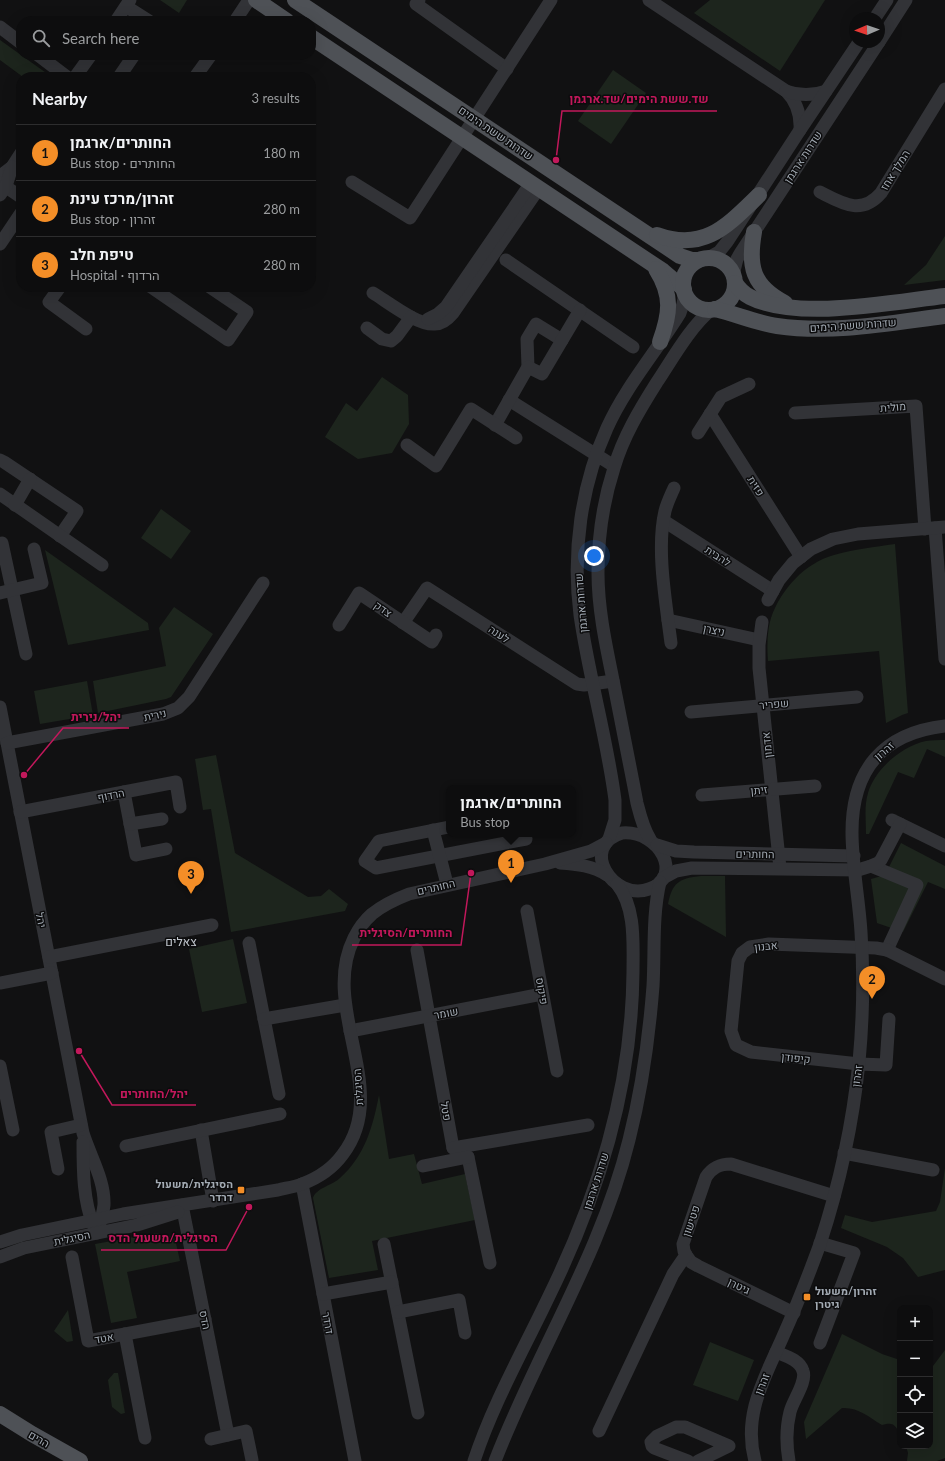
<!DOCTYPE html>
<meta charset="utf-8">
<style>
:root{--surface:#0d0d0e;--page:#161617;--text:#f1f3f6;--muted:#9a9c9e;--line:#2d2d2e;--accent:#f48e27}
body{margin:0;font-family:Lato,Heebo,sans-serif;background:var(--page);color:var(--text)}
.controls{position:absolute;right:12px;bottom:12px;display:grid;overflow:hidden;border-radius:8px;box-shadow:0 4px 16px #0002}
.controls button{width:36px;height:36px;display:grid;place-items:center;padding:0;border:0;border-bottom:1px solid var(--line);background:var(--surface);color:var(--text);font:20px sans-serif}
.compass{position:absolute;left:849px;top:12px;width:36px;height:36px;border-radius:50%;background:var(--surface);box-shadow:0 4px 16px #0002;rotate:268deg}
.you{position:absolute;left:594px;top:556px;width:14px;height:14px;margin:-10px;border:3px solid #fff;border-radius:50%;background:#1a73e8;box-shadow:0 0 0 6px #1a73e833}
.badge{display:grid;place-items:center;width:26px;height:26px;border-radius:50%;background:var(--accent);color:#111;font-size:13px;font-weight:700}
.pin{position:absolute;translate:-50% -33px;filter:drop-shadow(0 1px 2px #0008)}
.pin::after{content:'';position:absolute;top:21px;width:14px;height:12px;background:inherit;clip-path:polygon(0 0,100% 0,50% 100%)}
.popup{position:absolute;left:446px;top:785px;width:130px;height:52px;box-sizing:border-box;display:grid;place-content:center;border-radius:8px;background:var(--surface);filter:drop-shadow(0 1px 3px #0005);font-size:13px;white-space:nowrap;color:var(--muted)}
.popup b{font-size:15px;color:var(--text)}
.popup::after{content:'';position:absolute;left:50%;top:100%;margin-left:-8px;border:8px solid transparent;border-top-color:var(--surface)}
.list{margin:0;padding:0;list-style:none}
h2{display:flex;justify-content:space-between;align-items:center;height:52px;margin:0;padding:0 16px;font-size:17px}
h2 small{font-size:13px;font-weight:400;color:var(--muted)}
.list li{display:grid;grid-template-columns:26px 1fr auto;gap:12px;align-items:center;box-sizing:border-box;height:56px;padding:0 16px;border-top:1px solid var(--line)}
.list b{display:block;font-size:15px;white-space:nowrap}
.list p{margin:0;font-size:13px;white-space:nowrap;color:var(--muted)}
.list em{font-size:13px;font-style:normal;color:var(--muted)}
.icon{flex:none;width:22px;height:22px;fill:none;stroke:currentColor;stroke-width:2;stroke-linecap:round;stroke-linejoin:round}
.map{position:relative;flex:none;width:945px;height:1461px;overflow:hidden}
.search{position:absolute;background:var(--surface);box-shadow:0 4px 16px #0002;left:16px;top:16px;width:300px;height:44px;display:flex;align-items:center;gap:10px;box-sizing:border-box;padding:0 14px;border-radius:16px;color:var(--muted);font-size:15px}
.panel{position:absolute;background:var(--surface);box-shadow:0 4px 16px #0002;left:16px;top:72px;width:300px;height:220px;border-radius:16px}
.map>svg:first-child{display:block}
</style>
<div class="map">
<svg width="945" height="1461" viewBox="0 0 945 1461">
<rect width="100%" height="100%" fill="#111112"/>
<g fill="#1d251d">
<path d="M 160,0 L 187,0 L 179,13 Z"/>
<path d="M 710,0 L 825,0 L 780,71 L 694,13 Z"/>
<path d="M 0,40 L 49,75 L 48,77 L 23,77 L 0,60 Z"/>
<path d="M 613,70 L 646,93 L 611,144 L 578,121 Z"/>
<path d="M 945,236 L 945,280 L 904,285 L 926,265 Z"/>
<path d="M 382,377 L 408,395 L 409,424 L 392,453 L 358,459 L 325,437 L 346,403 L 357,411 Z"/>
<path d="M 161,509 L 191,531 L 171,559 L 141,538 Z"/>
<path d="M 895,544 L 908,713 L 902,715 L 886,723 L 879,651 L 768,661 C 767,647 767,631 771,618 C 781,589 805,563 834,555 C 854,549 875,547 895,544 Z"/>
<path d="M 45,550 L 148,623 L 149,630 L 68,645 Z"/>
<path d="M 174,607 L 213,634 L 171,697 L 166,699 L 98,713 L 93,681 L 166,666 L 159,628 Z"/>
<path d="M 87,681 L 93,715 L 40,724 L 34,691 Z"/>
<path d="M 945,740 L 945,757 L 927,749 L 914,778 L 898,772 L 869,834 L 866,834 C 866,820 864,806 868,793 C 875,769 902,746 926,741 C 932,740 939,740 945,740 Z"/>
<path d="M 216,755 L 235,853 L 308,897 L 321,896 L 329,889 L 348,904 L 345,911 L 231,932 L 211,809 L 203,810 L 195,759 Z"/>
<path d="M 901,843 L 945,866 L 945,889 L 928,882 L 903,932 L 877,923 L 871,879 L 885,875 Z"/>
<path d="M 701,876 L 725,876 L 726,937 L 668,904 C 672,883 679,878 701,876 Z"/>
<path d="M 233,939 L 247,1003 L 202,1012 L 189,949 Z"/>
<path d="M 379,1095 L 389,1159 L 414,1154 L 422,1184 L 465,1174 L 475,1220 L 372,1241 L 378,1270 L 329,1278 L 313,1198 C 316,1188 333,1185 340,1178 C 365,1156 373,1126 379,1095 Z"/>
<path d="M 945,1168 L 945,1270 L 918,1277 L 903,1258 L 887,1247 L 841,1228 L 845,1215 L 872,1222 L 936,1211 L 940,1202 Z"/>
<path d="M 156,1233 L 171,1236 L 175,1239 L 180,1261 L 127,1272 L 137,1318 L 111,1323 L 95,1244 Z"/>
<path d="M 68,1310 L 73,1341 L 67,1342 L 54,1331 Z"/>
<path d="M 842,1334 L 882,1354 L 900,1360 L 900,1433 C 894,1424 893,1422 882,1425 C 869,1417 858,1407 842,1408 L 806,1439 L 804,1422 Z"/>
<path d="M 710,1342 L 754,1360 L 738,1401 L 693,1385 Z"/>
<path d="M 945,1350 L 945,1458 L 937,1461 L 907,1461 L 908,1453 L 906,1446 L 930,1446 L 930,1370 Z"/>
<path d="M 114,1373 L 118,1373 L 125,1413 L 121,1414 L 112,1407 L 108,1380 Z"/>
</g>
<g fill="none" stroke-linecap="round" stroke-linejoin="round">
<g stroke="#323337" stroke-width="13">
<path d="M 419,0 L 416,4 L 507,69"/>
<path d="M 649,0 L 786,91 C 797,102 801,114 800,130"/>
<path d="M 127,7 L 149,21"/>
<path d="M 875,18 L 887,0"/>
<path d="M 116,21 L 130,0"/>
<path d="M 235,21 L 249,0"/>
<path d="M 0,27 L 21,43"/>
<path d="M 879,42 L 906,0"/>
<path d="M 38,55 L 67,77"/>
<path d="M 75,77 L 91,55"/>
<path d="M 119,77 L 134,55"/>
<path d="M 195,77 L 211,55"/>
<path d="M 786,91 C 800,96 812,96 826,91"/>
<path d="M 0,176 L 12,167 L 21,153"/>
<path d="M 352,182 L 410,218 L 551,0"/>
<path d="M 0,183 L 21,197"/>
<path d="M 820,192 C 842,203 861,216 881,193 L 945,89"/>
<path d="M 0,195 L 6,186 L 12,167"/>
<path d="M 0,244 L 21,213"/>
<path d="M 708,258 L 719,252 L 727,242 L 800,130 L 859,42"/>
<path d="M 506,260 L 633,347"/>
<path d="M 733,275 L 737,259 L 741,252 L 879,42"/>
<path d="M 60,287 L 49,302 L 86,329"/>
<path d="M 151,287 L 228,340 L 247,312 L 210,287"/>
<path d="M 373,293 C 388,302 418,326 435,324 C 442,324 448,319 453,313 L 539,188"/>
<path d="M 428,319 L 438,314 L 446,307 L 531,183"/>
<path d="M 367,328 L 382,339 L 391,341 L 397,336 L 411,317"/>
<path d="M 528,367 L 527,339 L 536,324 L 562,340"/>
<path d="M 509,400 L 614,466"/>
<path d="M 795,413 L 916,406 L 925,529"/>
<path d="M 710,414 L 801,557"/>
<path d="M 495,425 L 528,367 L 542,374 L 580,310"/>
<path d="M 698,433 L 721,397 L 749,384"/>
<path d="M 407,445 L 436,466 L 471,409 L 516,438"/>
<path d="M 0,460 L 4,462 L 77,511 L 60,536"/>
<path d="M 0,494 L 102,565"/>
<path d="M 15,505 L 30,479"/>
<path d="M 664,521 L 773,591"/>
<path d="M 935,528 L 945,659"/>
<path d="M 2,543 L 26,654"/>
<path d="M 0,593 L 42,583 L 34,549"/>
<path d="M 768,600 L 779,580 L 793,563 L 811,549 L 833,539 L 858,534 L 945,527"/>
<path d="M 668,620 L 759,640"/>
<path d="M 762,622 L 759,645 L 759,668 L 780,868"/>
<path d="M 403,623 L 427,588 L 577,684 L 584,685 L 613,681"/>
<path d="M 339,625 L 359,593 L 432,642 L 436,635"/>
<path d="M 671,643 C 666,603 656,549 665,511 C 667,503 671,495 674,488"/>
<path d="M 0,707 L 83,1133 C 90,1156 105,1180 104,1205 C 103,1215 100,1224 97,1233"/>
<path d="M 691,712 L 857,697"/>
<path d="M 7,743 L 163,714 L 178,708 L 189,697 L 263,583"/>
<path d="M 124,792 L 136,855 L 166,849"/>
<path d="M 702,795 L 815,786"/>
<path d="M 20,812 L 176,782 L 180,807"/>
<path d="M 892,820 L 945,846"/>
<path d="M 130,824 L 162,819"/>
<path d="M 449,827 L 379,841 L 365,861 L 376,868 L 526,839 L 518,834"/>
<path d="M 433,830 L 447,884"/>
<path d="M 622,833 C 660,830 684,877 649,889 C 613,902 578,846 622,833 Z"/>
<path d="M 609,839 L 615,820 L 615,800 C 607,738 589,677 580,615 C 572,552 581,486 607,428 C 626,386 656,352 680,313 L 683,304 L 685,292"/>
<path d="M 650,839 C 643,828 640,815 637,803 C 629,760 620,717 612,675 C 605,641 598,607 598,573 C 598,537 603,502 614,468 C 623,437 640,409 657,382 C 673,358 690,327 712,309"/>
<path d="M 657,845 L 676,851 L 694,852 L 854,856"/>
<path d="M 560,863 C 577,864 593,866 607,875"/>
<path d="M 871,866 L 917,885 L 887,950"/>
<path d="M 663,878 L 676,871 L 692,868 L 858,870 L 871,866 L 878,863 L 881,860 L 900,824"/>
<path d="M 527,911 L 557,1071"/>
<path d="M 249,943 L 279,1094"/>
<path d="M 417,950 L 453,1148 L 468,1157 L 490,1263"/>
<path d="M 49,957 L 212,925"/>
<path d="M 0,983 L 52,973"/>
<path d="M 264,1019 L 345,1005"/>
<path d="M 889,1019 L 886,1065 L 859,1064 L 751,1052 L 736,1045 L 731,1031 L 738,961 L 742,953 L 750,947 L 769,944 L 876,948 L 887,950 L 945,979"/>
<path d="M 350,1031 L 542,994"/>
<path d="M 0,1066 L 13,1130"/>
<path d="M 201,1130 L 213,1201"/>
<path d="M 83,1142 C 83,1170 83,1201 94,1227"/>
<path d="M 126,1146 L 280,1114"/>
<path d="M 453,1148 L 588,1125"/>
<path d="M 844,1153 L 933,1170"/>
<path d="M 423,1166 L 468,1157"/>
<path d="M 58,1169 L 51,1132 L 81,1125"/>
<path d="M 302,1184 L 355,1461"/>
<path d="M 182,1205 L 228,1435"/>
<path d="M 0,1242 L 22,1235 L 123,1214 L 278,1190 C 286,1188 294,1187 302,1184 C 318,1178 333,1168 343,1154 C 392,1090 319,1008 354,938 C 358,930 364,921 372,914 C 383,905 396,899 409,894 L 545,864 L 591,851 L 606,843"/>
<path d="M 820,1243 L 854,1253 L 820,1343"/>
<path d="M 384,1244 L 418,1413"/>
<path d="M 686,1255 L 691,1262 L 698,1266 L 794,1313"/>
<path d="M 0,1257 L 24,1248 L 137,1225 L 178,1212"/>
<path d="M 72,1257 L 88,1341 L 205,1319"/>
<path d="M 323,1294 L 392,1282"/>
<path d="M 398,1312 L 459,1300 L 465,1333"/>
<path d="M 125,1334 L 145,1438"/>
<path d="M 776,1352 C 786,1356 800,1360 803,1371 C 807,1382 793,1400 790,1412 C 786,1428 786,1444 789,1461"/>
<path d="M 599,1431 L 673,1274 L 686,1255 L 684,1251 L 683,1244 L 706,1177 C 712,1168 719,1164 731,1164 L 834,1196"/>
<path d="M 211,1439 L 246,1431 L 252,1460"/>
<path d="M 474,1461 C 493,1403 524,1349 550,1294 C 599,1194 632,1084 633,972 C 633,943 636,908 617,884"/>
<path d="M 495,1461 C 537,1352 601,1254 629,1140 C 642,1089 649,1038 653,986 C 655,952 652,916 660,882"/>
<path d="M 688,1461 L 654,1448 L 652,1446 L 651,1442 L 657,1436 L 676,1427 L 685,1427 L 729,1446 L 698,1461"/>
<path d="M 755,1461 C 742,1414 766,1376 784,1334 C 797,1305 809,1274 820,1244 C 839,1186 853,1122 859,1062 C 863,1019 864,976 861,932 C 859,899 852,865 852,832 C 852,770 883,733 945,726"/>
</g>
<g stroke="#4e5156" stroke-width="16">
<path d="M 256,0 L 287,21"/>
<path d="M 295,0 L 680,256 L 692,260 L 698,260"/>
<path d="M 311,37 L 663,271 L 684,289"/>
<path d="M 754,232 C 748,266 752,286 785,303"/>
<path d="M 657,235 C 704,252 727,226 759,195"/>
<circle cx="709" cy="284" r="26"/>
<path d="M 656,269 C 673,296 670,314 660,342"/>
<path d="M 735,283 C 739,289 744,294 750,297 C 797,321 893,302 945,296"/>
<path d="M 715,309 C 736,314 756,323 777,326 C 833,334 890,323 945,316"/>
<path d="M 0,1414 L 32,1434 L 80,1461"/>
</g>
</g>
<g fill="#f48e27" stroke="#0c0c0d" stroke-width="1.5">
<rect x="237" y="1186" width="8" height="8" rx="2"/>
<rect x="803" y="1293" width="8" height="8" rx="2"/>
</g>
<g text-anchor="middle" stroke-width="3" stroke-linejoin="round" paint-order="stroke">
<g font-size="11" fill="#a2aab3" stroke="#0c0c0d">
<text transform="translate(496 133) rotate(34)" y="4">שדרות ששת הימים</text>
<text transform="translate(803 157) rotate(-57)" y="4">שדרות ארגמן</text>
<text transform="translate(895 170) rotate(-58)" y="4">המלך אחז</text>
<text transform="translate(853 325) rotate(-4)" y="4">שדרות ששת הימים</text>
<text transform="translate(893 407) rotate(-4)" y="4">מולית</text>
<text transform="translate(756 486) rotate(58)" y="4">פזית</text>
<text transform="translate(718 556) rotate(33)" y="4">להבית</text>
<text transform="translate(581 603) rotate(-95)" y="4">שדרות ארגמן</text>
<text transform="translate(383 609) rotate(35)" y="4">צדק</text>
<text transform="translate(714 630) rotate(12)" y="4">ניצרן</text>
<text transform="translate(499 634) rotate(33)" y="4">לענה</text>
<text transform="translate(774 704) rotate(-5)" y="4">שפריר</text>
<text transform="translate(155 715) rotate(-12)" y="4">נירית</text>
<text transform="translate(767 745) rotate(-96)" y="4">אדמון</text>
<text transform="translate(884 751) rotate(-41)" y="4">זהרון</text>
<text transform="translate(759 790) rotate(-5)" y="4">זיתן</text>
<text transform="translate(111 795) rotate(-11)" y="4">הרדוף</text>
<text transform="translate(755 854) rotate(1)" y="4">החותרים</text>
<text transform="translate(436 887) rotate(-13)" y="4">החותרים</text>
<text transform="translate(41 920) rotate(79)" y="4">יהל</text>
<text transform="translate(766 946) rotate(-6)" y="4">אבנון</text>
<text transform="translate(542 991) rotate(80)" y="4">פיקוס</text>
<text transform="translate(446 1013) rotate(-11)" y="4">שומר</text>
<text transform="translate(796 1058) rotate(6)" y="4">קיפודן</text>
<text transform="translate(857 1076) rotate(-82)" y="4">זהרון</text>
<text transform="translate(358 1087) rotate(-94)" y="4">הסיגלית</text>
<text transform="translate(446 1111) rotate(80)" y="4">פטל</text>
<text transform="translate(596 1181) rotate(-72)" y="4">שדרות ארגמן</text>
<text transform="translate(691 1221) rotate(-71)" y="4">פטישון</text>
<text transform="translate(72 1238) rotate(-12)" y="4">הסיגלית</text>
<text transform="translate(739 1286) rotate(26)" y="4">גיטרן</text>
<text transform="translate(205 1320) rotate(79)" y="4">הדס</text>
<text transform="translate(328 1323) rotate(79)" y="4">דרדר</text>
<text transform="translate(104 1338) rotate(-11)" y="4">אטד</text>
<text transform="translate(762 1384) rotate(-68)" y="4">זהרון</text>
<text transform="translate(39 1439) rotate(30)" y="4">הרים</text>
</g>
<g font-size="11" font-weight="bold" fill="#a2aab3" stroke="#0c0c0d" text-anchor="end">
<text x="233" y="1188">הסיגלית/משעול<tspan x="233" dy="13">דרדר</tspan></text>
<text x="815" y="1295" text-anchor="start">זהרון/משעול<tspan x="815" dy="13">גיטרן</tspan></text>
</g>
<g font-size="12" fill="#c3c8cf" stroke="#0c0c0d">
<text x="181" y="946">צאלים</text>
</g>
</g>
<path fill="none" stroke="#c2185b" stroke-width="1.5" d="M556 160L562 111H717M24 775L63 728H129M471 873L461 945H352M79 1051L112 1105H196M249 1207L226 1250H101"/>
<g fill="#c2185b" stroke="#0c0c0d" stroke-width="1.5">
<circle cx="556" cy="160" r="4"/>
<circle cx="24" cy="775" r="4"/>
<circle cx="471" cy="873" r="4"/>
<circle cx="79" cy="1051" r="4"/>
<circle cx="249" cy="1207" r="4"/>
</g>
<g font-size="12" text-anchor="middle" font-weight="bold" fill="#c2185b" stroke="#0c0c0d" stroke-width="3" stroke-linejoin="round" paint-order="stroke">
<text x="639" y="103">שד.ששת הימים/שד.ארגמן</text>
<text x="96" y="721">יהל/נירית</text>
<text x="406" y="937">החותרים/הסיגלית</text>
<text x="154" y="1098">יהל/החותרים</text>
<text x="163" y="1242">הסיגלית/משעול הדס</text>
</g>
</svg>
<div class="controls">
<button>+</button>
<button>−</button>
<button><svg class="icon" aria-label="locate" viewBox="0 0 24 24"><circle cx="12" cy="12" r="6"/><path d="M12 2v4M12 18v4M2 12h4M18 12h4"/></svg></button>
<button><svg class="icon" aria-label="layers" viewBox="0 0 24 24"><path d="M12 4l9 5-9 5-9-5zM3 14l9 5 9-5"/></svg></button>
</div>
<svg class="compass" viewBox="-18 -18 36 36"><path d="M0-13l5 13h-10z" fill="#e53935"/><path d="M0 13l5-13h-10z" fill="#9a9c9e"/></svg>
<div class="you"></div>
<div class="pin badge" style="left:511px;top:883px">1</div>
<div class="popup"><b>החותרים/ארגמן</b>Bus stop</div>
<div class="pin badge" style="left:872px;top:999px">2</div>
<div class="pin badge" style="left:191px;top:894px">3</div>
<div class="search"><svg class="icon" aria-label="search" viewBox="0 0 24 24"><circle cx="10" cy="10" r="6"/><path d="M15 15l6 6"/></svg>Search here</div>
<section class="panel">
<h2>Nearby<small>3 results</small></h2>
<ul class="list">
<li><span class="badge">1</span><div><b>החותרים/ארגמן</b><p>Bus stop · החותרים</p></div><em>180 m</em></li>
<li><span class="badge">2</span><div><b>זהרון/מרכז עינת</b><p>Bus stop · זהרון</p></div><em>280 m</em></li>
<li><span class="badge">3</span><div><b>טיפת חלב</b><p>Hospital · הרדוף</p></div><em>280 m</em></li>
</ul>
</section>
</div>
